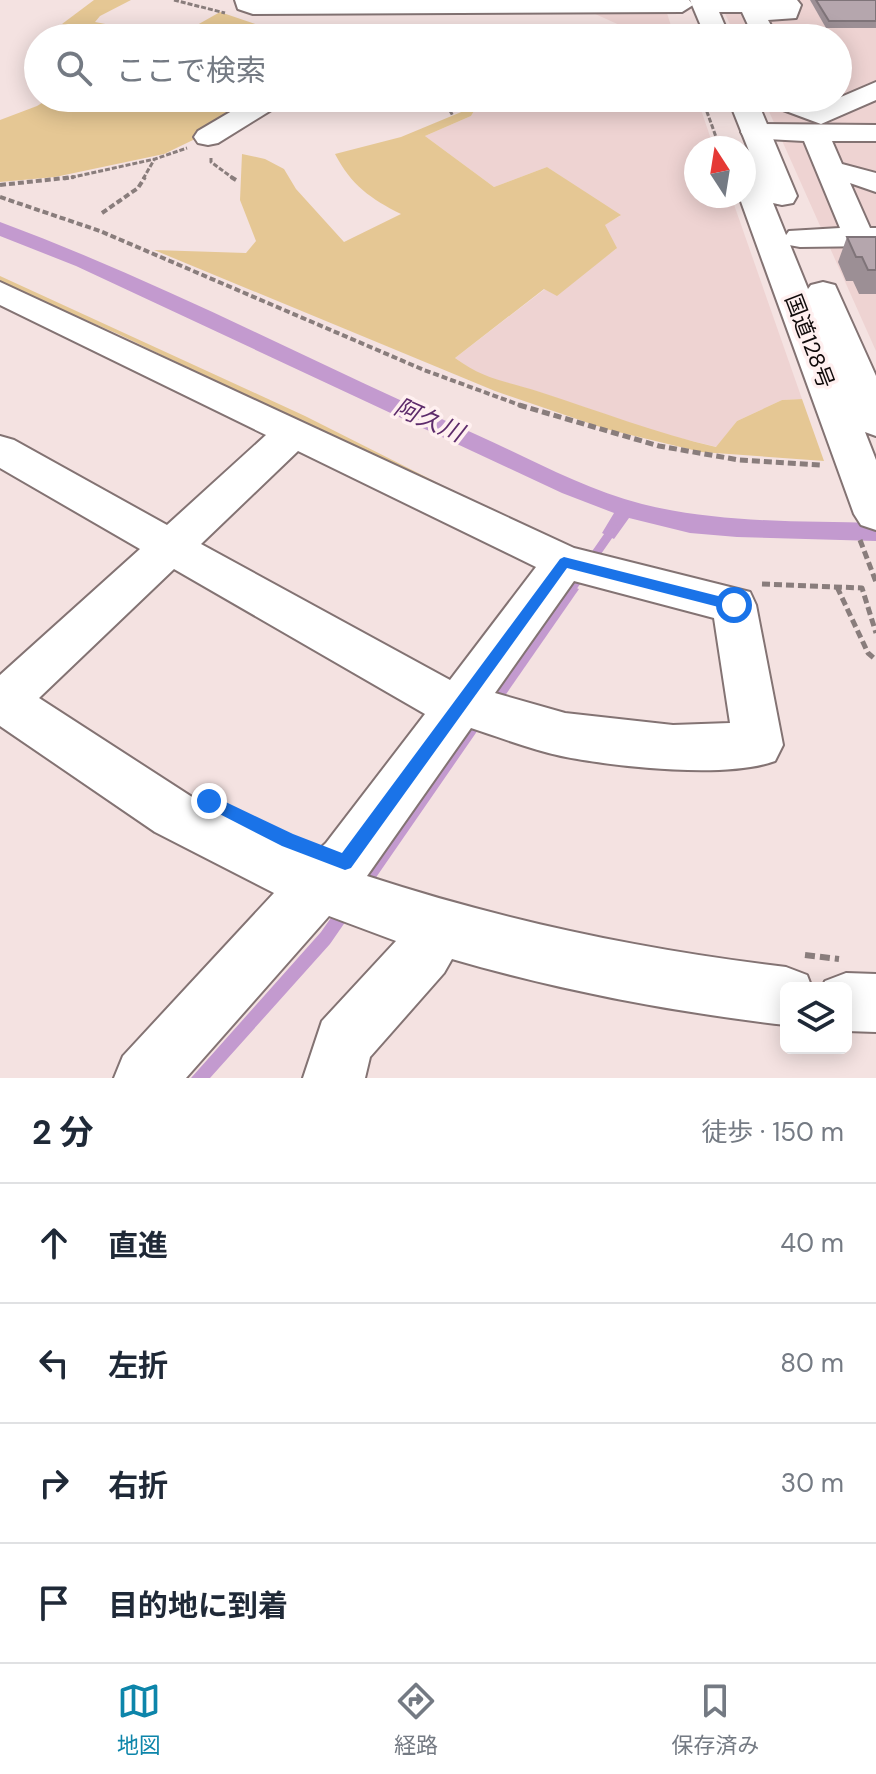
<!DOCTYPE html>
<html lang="ja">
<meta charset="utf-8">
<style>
:root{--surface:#fff;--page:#f6f6f7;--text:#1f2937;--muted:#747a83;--line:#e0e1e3;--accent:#0d85aa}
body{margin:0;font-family:"DM Sans","Noto Sans JP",sans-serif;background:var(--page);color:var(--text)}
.controls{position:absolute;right:24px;bottom:24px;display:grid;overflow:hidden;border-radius:12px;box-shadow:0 4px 20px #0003}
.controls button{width:72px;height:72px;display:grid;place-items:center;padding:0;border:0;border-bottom:2px solid var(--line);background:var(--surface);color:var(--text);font:40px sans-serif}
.compass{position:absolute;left:684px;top:136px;width:72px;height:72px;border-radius:50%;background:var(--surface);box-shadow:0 4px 20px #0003;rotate:348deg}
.stop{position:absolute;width:24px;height:24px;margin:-18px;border:6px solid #1a73e8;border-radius:50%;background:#fff}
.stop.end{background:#1a73e8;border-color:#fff;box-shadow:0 2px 8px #0008}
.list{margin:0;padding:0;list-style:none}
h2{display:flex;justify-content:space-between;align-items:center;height:104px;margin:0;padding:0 32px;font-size:34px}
h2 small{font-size:26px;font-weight:400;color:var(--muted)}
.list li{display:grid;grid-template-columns:52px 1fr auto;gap:24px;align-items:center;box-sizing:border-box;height:120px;padding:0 32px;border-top:2px solid var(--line)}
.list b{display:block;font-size:30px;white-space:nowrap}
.list em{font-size:26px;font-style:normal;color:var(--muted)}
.icon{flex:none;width:44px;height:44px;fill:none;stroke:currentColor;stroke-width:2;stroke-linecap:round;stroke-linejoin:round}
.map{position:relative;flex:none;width:876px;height:1078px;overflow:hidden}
.search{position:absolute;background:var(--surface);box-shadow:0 4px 20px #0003;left:24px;right:24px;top:24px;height:88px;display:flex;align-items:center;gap:20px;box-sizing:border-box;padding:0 28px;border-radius:44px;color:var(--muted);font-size:30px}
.sheet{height:584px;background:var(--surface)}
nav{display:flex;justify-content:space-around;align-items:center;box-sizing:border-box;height:112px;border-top:2px solid var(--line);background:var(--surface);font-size:22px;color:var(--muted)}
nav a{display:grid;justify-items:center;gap:4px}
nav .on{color:var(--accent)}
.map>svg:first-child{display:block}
</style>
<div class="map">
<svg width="876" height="1078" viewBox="0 0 876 1078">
<rect width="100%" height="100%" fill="#f4e2e1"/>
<g fill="#eed3d2">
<path d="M 719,0 L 876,0 L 876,351 L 763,98 L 838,98 L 838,38 L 736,38 Z"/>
<path d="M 580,7 L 665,7 L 675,38 L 604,38 L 626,28 Z"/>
<path d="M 520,98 L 569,98 L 583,105 L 604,98 L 697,98 L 714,148 L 696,148 L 696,196 L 731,196 L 802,399 L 782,400 L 737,421 L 717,447 L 663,434 L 539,392 L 479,375 L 455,358 L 545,289 L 589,269 L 616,249 L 604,225 L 620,216 L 547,167 L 494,187 L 425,136 L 471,116 L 474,111 Z"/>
</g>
<g fill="#e5c794">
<path d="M 94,0 L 131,0 L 100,16 L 95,22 L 152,33 C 129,49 87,31 62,24 Z"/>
<path d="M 220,12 L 264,27 L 267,29 L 261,33 L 278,38 L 183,38 L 190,29 Z"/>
<path d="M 50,98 L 266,98 L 220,127 L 164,154 L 55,177 L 0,182 L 0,120 L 37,106 Z"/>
<path d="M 495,98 L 520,98 L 474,111 L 471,116 L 425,136 L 494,187 L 547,167 L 621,215 L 605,225 L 617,248 L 557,296 L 544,289 L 455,358 C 485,380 506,381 540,392 C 599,411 656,433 716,447 L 737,421 L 782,400 L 802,399 L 824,461 L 701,452 L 606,429 L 495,391 L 154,250 L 246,253 L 256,241 L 240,200 L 242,154 L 265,159 L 284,169 L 296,189 L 344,242 L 401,214 C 371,199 351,185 335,154 L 401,137 Z"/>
<path d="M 0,276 L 305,416 L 553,541 L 591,556 L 750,595 C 686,582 621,566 558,546 L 118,334 L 0,283 Z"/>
</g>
<g fill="#c39acf">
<path d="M 0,222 C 162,282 316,364 475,434 C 529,458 583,489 642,504 C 718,523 798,521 876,523 L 876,541 L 737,537 L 690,533 L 629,518 L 614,539 L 602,533 L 614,513 L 562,493 L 76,266 L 0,236 Z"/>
<path d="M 569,585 L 579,589 L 502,700 L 491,691 Z"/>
<path d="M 465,727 L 480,727 L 330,944 L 210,1078 L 191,1078 L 321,932 Z"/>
</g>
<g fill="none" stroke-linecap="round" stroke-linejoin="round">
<path stroke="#c39acf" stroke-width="9" d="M 567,595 L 613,529"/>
<g stroke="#837373" stroke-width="4">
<g id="minor">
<path d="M 235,0 L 689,0 L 693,5 L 697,0 L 797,0 L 801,5 L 796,18 L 768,20 L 778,38 L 754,38 L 742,12 L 704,12 L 693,5 L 682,12 L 253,14 L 238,9 Z"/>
<path d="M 876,82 L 876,100 L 821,124 L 767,104 L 763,98 L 799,98 L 820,106 Z"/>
<path d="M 254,98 L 285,98 L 281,104 L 218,143 L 208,145 L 198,143 L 194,137 L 198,131 Z"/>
<path d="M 755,124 L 876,125 L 876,141 L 832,141 L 842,164 L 876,173 L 876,192 L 850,183 L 870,228 L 876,228 L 876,246 L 800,247 L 789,245 L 784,238 L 789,231 L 840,228 L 804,141 L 745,138 L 741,132 L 745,126 Z"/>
<path d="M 0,282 L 574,548 L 750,592 L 756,605 L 783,745 L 775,761 C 726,779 619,767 566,757 C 534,751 502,738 471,728 L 367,876 C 505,921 642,950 786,967 L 807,975 L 812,988 L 786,988 L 786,1025 C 672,1012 562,991 452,959 L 444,973 L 370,1057 L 365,1078 L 303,1078 L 322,1021 L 396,941 L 329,916 L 186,1078 L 114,1078 L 123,1056 L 274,893 L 155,832 L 0,726 L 0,675 L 140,549 L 0,468 L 0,436 L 14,440 L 167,525 L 266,435 L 0,305 ZM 298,451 L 536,567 L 450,680 L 201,544 ZM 174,569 L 425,714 L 326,843 L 313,855 L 192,797 L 39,698 ZM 574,581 L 714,618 L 730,723 L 673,725 L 565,713 L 495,693 Z"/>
<path d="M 846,973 L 876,974 L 876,1032 L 846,1031 L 846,988 L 822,988 L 825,981 Z"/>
</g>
</g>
<g stroke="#837373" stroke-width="4">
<g id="highway">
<path d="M 690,0 L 714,0 L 730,38 L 706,38 Z"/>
<path d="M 728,98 L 756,98 L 797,196 L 793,203 L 782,205 L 773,203 L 808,289 L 811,285 L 823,282 L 835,285 L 876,376 L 876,436 L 865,432 L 876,460 L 876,530 L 861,525 L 854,514 L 739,196 L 744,196 L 744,159 L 753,161 Z"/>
</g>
</g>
<g stroke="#897d7c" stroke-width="3" stroke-dasharray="5 2" stroke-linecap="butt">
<path d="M 174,0 L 225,13"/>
<path d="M 443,98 L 453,116"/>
<path d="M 702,98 L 720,148"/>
<path d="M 211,158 L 211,162 L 234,179"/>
<path d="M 64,179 L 155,159 L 187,148"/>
<path d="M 143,179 L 154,160"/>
</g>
<g stroke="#897d7c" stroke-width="4" stroke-dasharray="6 3" stroke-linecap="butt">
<path d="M 231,177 L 236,180"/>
<path d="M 0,185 L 74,177"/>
<path d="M 0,197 L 100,231 L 424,370 L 525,407"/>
<path d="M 102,213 L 138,188 L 145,177"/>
</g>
<g stroke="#897d7c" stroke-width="5" stroke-dasharray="8 4" stroke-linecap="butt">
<path d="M 519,405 L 659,446 L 739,460 L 820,465"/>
<path d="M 860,540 L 876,582"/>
<path d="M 762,584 L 862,588 L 876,633"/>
<path d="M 837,587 L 868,653 L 876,660"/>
</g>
<path stroke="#897d7c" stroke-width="6" stroke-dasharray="10 5" stroke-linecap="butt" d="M 805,955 L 839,959"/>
<use href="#minor" fill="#fff" fill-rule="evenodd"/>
<use href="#highway" fill="#fff" fill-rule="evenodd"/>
</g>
<g fill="#9c8f95">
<path d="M 810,0 L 876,0 L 876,28 L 826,28 Z"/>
<path d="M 847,237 L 876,237 L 876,294 L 859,294 L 853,281 L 846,281 L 838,262 Z"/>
</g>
<g fill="#b5a6ad" stroke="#7f7479" stroke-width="2">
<path d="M 816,0 L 876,0 L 876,21 L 829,21 Z"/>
<path d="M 847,237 L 876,237 L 876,270 L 868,270 L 862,257 L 856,257 Z"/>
</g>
<path fill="#1a73e8" d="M 564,557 L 734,600 L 741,605 L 734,611 L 567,568 L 351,868 L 345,870 L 282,846 L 204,806 L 204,796 L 209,794 L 293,834 L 342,853 L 560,559 Z"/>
<g text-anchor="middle" stroke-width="7" stroke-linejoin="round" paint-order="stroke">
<g font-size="22" fill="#100a0a" stroke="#fff0f0">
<text transform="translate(810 341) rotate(69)" y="8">国道128号</text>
</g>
<g font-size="24" font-style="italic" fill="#5d2b6b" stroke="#fff0f0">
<text transform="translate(429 420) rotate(24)" y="8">阿久川</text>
</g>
</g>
</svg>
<div class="controls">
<button><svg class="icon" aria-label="layers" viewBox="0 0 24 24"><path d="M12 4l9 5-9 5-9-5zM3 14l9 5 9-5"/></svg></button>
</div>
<svg class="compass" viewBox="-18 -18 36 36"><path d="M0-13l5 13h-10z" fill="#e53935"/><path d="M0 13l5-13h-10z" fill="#747a83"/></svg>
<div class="stop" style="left:734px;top:605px"></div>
<div class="stop end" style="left:209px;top:801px"></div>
<div class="search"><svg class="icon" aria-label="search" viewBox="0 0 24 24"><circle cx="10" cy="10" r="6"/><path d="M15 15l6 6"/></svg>ここで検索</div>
</div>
<section class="sheet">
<h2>2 分<small>徒歩 · 150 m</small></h2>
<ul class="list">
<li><svg class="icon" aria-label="ahead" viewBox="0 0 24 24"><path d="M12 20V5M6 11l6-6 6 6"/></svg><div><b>直進</b></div><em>40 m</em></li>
<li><svg class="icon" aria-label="left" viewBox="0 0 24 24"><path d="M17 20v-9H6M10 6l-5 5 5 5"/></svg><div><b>左折</b></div><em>80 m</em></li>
<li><svg class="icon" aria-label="right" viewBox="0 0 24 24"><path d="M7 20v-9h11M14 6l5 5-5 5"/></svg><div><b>右折</b></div><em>30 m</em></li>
<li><svg class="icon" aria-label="arrive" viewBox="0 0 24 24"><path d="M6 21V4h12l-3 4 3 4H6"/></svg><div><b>目的地に到着</b></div></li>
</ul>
</section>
<nav>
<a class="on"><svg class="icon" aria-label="map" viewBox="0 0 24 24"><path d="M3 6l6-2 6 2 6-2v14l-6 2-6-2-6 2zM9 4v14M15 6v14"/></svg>地図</a>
<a><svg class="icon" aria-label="directions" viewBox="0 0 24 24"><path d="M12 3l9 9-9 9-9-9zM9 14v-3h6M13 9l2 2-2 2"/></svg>経路</a>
<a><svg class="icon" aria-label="saved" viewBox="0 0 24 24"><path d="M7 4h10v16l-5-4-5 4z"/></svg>保存済み</a>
</nav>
